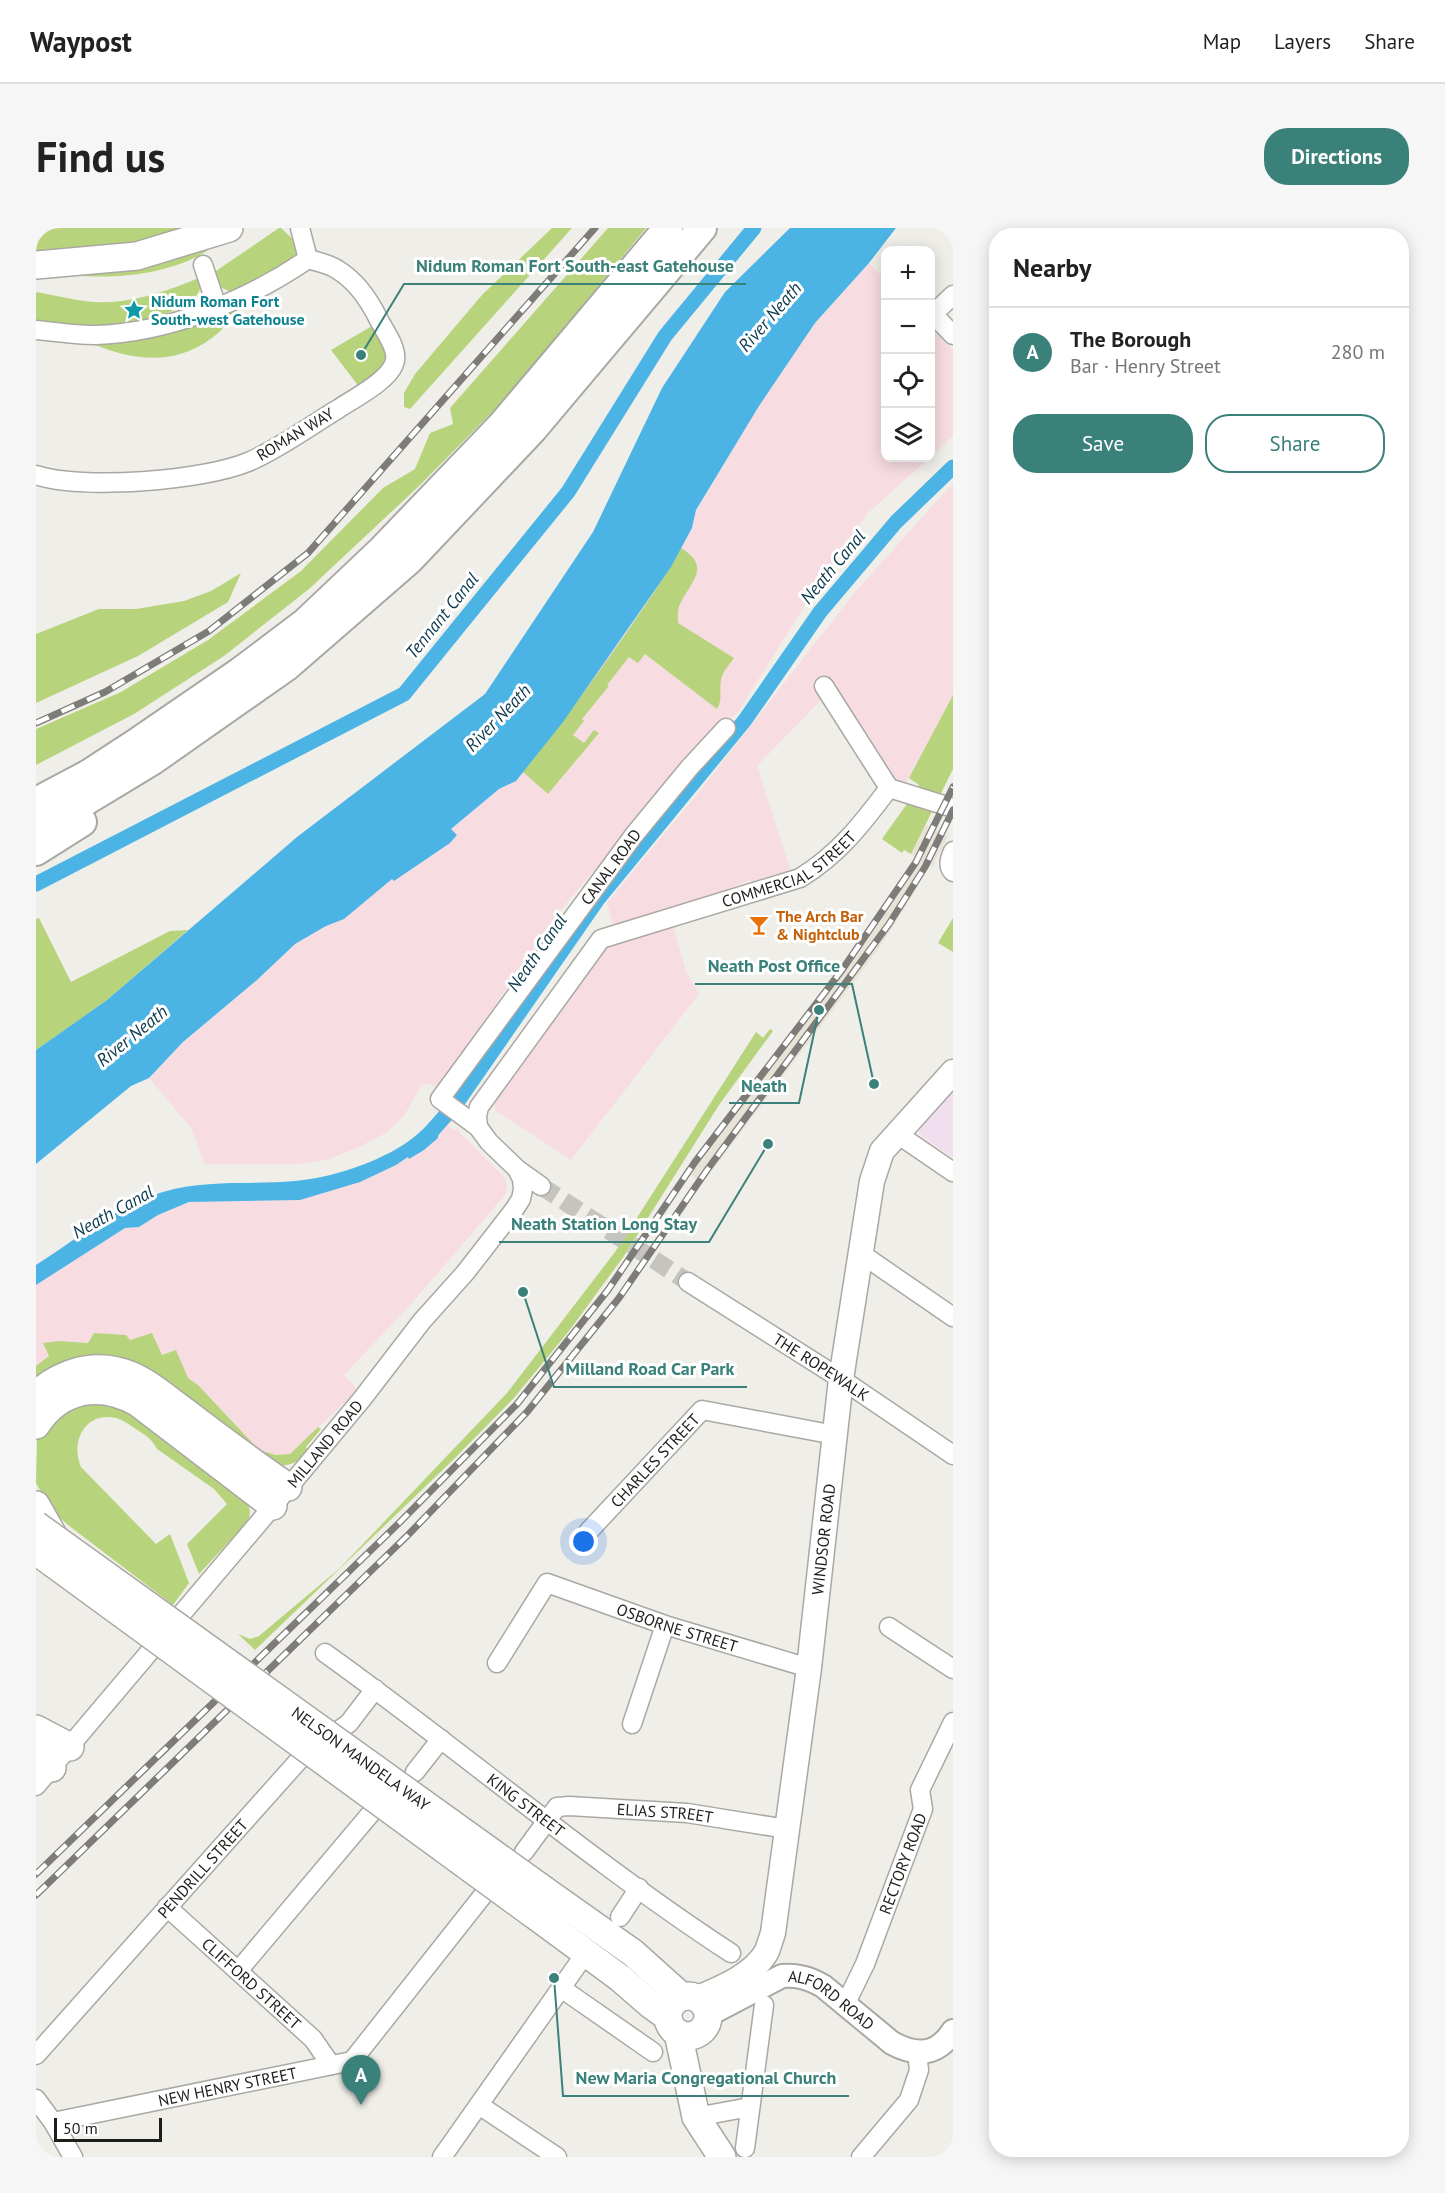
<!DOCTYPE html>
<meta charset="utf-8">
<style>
:root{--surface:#fff;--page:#f6f6f6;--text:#222;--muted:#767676;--line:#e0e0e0;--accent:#3a817a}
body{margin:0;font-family:"PT Sans",sans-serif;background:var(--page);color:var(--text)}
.controls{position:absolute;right:18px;top:18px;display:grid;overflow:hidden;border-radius:12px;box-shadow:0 3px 15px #0003}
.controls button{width:54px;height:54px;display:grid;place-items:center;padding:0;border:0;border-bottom:2px solid var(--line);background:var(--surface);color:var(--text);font:30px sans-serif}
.scale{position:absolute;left:18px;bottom:15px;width:108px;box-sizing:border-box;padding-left:6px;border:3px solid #1d1d1b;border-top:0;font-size:16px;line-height:21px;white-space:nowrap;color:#1d1d1b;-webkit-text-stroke:4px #fff;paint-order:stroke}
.you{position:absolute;left:548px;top:1314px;width:21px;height:21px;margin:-15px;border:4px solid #fff;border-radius:50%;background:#1a73e8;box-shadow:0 0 0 9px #1a73e833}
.badge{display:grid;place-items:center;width:39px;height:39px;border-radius:50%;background:var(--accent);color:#fff;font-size:20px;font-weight:700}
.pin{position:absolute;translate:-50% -50px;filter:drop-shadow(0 2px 3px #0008)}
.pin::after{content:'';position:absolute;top:32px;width:21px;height:18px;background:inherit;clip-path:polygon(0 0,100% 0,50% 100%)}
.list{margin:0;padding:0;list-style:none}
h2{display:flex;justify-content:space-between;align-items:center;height:78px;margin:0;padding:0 24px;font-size:26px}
h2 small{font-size:20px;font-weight:400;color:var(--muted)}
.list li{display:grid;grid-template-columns:39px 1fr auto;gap:18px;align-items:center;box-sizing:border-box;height:90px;padding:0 24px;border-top:2px solid var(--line)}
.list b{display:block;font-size:22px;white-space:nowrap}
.list p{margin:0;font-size:20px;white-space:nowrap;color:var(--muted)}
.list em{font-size:20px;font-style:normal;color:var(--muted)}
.actions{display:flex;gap:12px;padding:18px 24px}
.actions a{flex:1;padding:14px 0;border:2px solid var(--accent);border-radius:24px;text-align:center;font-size:21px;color:var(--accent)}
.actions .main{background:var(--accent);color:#fff}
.icon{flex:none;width:33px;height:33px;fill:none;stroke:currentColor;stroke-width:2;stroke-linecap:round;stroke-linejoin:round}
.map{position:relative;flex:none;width:917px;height:1929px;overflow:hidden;border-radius:24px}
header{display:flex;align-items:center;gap:36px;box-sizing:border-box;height:84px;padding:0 30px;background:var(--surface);border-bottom:2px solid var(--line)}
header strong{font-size:28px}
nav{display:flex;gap:33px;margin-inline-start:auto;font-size:21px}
.intro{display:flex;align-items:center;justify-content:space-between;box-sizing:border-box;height:144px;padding:0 36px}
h1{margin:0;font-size:42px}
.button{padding:15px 27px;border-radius:24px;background:var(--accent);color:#fff;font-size:21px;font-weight:700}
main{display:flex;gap:36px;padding:0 36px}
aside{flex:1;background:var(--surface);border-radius:24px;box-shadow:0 3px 15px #0003}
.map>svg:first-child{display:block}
</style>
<header>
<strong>Waypost</strong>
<nav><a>Map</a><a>Layers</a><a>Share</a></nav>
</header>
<div class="intro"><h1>Find us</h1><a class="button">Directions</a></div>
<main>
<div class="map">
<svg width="917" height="1929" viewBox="0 0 917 1929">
<rect width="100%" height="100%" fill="#f0eee8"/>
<path fill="#f1deee" d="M 917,864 L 917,930 L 883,906 L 883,901 Z"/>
<g fill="#f7dde2">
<path d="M 833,35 L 849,52 L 850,230 L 893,230 L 832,285 L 783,355 L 702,484 L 662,520 L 518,690 L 427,825 L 406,863 L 391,855 L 385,858 L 368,888 L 350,905 L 321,920 L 290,932 L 261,936 L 168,936 L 156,901 L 113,850 L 147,814 L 221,752 L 259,716 L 290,698 L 308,691 L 356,650 L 358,653 L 414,615 L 421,607 L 414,601 L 463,561 L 480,553 L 587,409 L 635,340 L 656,300 L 660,282 L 723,178 L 779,95 Z"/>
<path d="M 894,99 L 917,122 L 917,208 L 895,228 Z"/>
<path d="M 917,255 L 917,467 L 870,555 L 860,551 L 843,560 L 825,536 L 790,467 L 721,538 L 755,643 L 717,659 L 714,652 L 673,669 L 577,697 L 571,675 L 663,564 L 819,364 Z"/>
<path d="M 637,698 L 650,743 L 663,766 L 535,932 L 460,883 L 456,871 L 558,733 L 569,721 L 573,718 Z"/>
<path d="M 414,891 L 416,894 L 413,898 L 418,902 L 422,899 L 421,902 L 469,950 L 471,959 L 469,967 L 375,1076 L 308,1147 L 322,1162 L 254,1226 L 240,1227 L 223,1222 L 162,1157 L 97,1115 L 20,1123 L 0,1138 L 0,1057 L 89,1000 L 103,999 L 122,987 L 153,974 L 360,937 L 372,929 Z"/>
</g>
<path fill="#e7e4d7" d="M 890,597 L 912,608 L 896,639 L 893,638 L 871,676 L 841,723 L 666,956 L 651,944 L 825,711 L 869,647 L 878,629 L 875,626 Z"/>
<g fill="#b7d47d">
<path d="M 0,0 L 161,0 L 116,15 L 0,27 Z"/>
<path d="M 243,0 L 245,0 L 261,15 L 262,28 L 202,63 L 195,64 L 179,57 L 177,45 Z"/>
<path d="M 516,0 L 536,0 L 374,181 L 368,179 L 368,165 L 379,146 L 446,67 Z"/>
<path d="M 572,0 L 610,0 L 473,167 L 383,258 L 273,361 L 188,428 L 98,486 L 0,537 L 0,501 L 85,464 L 172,412 L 265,343 L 347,260 L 379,241 L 394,205 L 417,196 L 414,180 Z"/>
<path d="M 183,14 C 149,43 91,51 48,48 L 49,45 Z"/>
<path d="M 163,50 L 166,54 C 163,72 150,77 134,84 C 89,102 47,97 0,94 L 0,64 C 19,67 40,73 59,74 C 95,76 131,63 163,50 Z"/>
<path d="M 206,74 C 198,86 189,101 176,110 C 134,141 91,131 47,112 L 104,112 L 128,107 Z"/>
<path d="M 336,98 C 357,137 357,131 324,160 L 295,122 Z"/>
<path d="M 645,320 C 676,339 655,353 644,376 C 641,382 642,389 642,395 L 698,430 C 693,437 686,444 685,452 C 683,463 687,471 681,481 L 609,426 L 602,435 L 593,429 L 571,457 L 573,458 L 546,491 L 548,493 L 537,507 L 548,515 L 558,502 L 563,505 L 512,566 L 487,544 C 524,498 559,450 593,401 C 611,374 630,348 645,320 Z"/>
<path d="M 205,345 L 192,374 L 102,428 L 0,475 L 0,406 L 63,381 L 100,381 L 148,373 L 175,363 Z"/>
<path d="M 917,467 L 917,541 L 875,626 L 868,622 L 866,625 L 846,611 C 859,592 872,576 883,557 L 873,550 Z"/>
<path d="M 3,690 L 35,754 L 134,703 L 152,702 L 71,772 L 0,822 L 0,691 Z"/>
<path d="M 917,690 L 917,724 L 902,715 Z"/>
<path d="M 734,801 L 737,803 L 683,877 L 588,1028 L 533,1103 L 478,1170 L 417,1232 L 219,1422 L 202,1406 L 214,1411 L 223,1408 L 304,1340 L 471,1165 L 579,1024 L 720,804 L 727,810 Z"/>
<path d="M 58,1105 L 90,1107 L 94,1112 L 116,1105 L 126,1127 L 140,1122 L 152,1150 L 162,1157 L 223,1222 L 240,1227 L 254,1226 L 282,1199 L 285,1201 L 270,1219 L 273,1223 C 263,1234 254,1239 238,1237 L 124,1156 L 0,1157 L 0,1138 L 13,1128 L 7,1115 L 23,1113 L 52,1115 Z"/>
<path d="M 48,1172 L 78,1173 L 211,1271 L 214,1283 L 213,1292 L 163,1346 L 151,1316 L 191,1276 L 178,1261 L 121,1221 C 116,1211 109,1207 100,1201 C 94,1197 87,1192 80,1190 C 49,1183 34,1214 45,1239 L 120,1316 L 134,1306 L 153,1355 L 137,1377 L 32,1297 L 15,1282 L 0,1255 L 1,1212 L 15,1194 Z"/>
</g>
<g fill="#4cb4e5">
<path d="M 754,0 L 860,0 L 833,35 L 779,95 L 723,178 L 660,282 L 656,300 L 635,339 L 527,494 L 480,553 L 463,561 L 415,601 L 421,607 L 414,615 L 358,653 L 356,651 L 308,691 L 290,698 L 259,716 L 221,752 L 147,814 L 113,850 L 95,858 L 0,936 L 0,822 L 71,772 L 261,609 L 449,466 L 557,304 L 626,160 L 689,64 Z"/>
<path d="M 404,883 L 414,891 L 402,904 L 402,910 L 388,922 L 373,931 L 372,929 L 360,937 L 324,954 L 264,972 L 153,974 L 122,987 L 103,999 L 89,1000 L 0,1057 L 0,1037 C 36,1014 86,975 127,964 C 169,951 215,957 259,953 C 294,950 337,936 367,917 C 381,908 393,896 404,883 Z"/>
</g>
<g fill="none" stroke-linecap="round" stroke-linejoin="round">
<g stroke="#4cb4e5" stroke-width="15">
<path d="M 0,656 L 368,466 L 532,264 L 629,108 L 718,0"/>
<path d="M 396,903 L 422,873 L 562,671 L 709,492 L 784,384 L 860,294 L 917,239"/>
</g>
<path stroke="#c6c4bf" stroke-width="18" stroke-dasharray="18 9" stroke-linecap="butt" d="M 505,958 L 652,1054"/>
<g stroke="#aaa8a3" stroke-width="21">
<g id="minor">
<path d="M 264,0 L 272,31"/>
<path d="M 167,37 L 181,79"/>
<path d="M 894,83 L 917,107"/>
<path d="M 897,86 L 917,67"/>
<path d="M 0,102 C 19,104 40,107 59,107 C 133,105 212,72 272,31 C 282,34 294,36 302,42 C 320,53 333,72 342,90 C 348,103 364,122 358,136 C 352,153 317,171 302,181 C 274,198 241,222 212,234 C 166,253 47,262 0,247"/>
<path d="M 788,458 L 853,560"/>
<path d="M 853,560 L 917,580"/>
<path d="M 917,623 C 914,630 911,638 917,644"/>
<path id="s1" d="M 442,899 L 441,888 L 443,879 L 565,711 L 764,650 C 803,626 826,596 853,560"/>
<path d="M 860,905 L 917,944"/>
<path d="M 481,941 L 505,958"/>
<path d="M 824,1025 L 917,1089"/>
<path id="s2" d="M 652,1054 L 805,1151 L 917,1227"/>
<path id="s3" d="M 552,1304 L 666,1182 L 799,1207"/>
<path d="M 853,1399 L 917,1441"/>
<path id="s4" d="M 289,1425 C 426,1523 554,1633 695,1725"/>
<path id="s5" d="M 461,1435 L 511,1355 L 629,1397 L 773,1440"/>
<path d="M 596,1496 L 629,1397"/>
<path d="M 379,1544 L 405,1511"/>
<path id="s6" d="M 0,1558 L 237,1278 L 326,1171 L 386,1093 L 429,1045 L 478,982 L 485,971 L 487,961 L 486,951 L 481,941 L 453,914 L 442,899 L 404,871 L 598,607 L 654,539 L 690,500"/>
<path id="s7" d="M 488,1624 L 521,1579 L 533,1578 L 651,1585 L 751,1601"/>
<path id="s8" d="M 131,1679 L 277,1811 L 295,1837"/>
<path d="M 584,1689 L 603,1660"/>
<path d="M 202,1743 L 336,1584"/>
<path d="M 525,1760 L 617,1824"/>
<path id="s9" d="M 809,1777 L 829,1736 L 887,1581 L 884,1562 L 917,1494"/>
<path id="s10" d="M 0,1827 L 264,1531 L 313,1495 L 339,1461"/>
<path d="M 0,1871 L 17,1894 L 37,1929"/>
<path d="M 443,1877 L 521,1929"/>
<path d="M 660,1889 L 714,1879"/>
<path id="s11" d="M 17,1894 L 316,1833 L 448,1666"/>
<path d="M 709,1920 L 728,1777"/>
<path d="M 406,1929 L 542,1736"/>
<path d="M 825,1929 L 873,1872 L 883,1842 L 881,1825"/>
</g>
</g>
<g stroke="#aaa8a3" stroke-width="26">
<g id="tertiary">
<path id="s12" d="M 672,1787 L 746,1748 C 762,1747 773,1750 787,1758 L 856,1815 C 880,1828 901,1828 917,1803"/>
</g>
</g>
<g stroke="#aaa8a3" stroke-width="27">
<g id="secondary">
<path id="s13" d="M 662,1770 C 686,1760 718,1747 731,1723 C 733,1717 735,1711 737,1705 L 773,1440 L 805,1151 L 836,953 L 846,923 L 917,844"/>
</g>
</g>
<g stroke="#aaa8a3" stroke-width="30">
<g id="primary">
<path d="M 0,37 L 101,28 L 193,0"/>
<path d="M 0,1167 C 22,1147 51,1136 81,1143 C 106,1148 127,1168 148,1183 C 182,1209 217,1235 252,1259"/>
<path d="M 0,1197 C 25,1159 64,1154 101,1174 L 237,1278"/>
<path d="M 0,1277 L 18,1309"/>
<path d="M 0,1501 L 34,1519"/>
<path d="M 0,1528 L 16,1540"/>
<path d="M 508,1662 L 597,1725 L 646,1769"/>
<path d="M 497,1686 L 584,1750 L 614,1776 L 632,1789"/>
<circle cx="652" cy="1788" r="20"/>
<path d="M 642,1805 L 660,1889 L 686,1929"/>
</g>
</g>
<g stroke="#aaa8a3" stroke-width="32">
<g id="trunk">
<path d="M 0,574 L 53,546 L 99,516 L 204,444 L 269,395 L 345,323 L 466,197 L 632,0"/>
<path d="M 0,599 L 46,575 L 117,532 L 251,438 L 373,332 L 496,202 L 666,0"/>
<path d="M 0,623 L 46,594"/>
</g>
</g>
<use href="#minor" stroke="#fff" stroke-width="18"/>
<use href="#tertiary" stroke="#fff" stroke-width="22"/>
<use href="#secondary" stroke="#fff" stroke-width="24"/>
<use href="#primary" stroke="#fff" stroke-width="27"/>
<use href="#trunk" stroke="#fff" stroke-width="28"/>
<g stroke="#7d7c79" stroke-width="7">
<g id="rail">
<path d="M 0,495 L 69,464 L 173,403 L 272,325 L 559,0"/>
<path d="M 0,1646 L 362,1296 L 481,1176 L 572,1062 L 659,934 L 806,742 L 880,634 L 917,559"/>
<path d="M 0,1667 L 372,1307 L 491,1184 L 583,1070 L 671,942 L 853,696 L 889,639 L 917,582"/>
</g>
</g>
<use href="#rail" stroke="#fff" stroke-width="4.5" stroke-dasharray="14" stroke-linecap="butt"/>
<g stroke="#aaa8a3" stroke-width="30" stroke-linecap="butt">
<g id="primary-bridge">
<path id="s14" d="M 0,1297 L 508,1662"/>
<path d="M 0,1323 L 497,1686"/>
</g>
</g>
<use href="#primary-bridge" stroke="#fff" stroke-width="27"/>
</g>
<defs>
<g id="sight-bare" transform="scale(1.62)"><path d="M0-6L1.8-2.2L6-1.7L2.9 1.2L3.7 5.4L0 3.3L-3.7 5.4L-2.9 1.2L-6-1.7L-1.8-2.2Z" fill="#0f9aa8" stroke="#fff" stroke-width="2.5" paint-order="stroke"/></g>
<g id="bar-bare" transform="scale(1.62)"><path d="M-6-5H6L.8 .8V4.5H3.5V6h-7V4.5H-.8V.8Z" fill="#e8710a" stroke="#fff" stroke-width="2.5" paint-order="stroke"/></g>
</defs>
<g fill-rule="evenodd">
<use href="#sight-bare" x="98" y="82"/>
<use href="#bar-bare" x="723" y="697"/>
</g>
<g text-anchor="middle" stroke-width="6" stroke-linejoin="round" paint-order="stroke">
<g font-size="16" font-weight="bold" fill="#0d838f" stroke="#fff" text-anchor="start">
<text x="115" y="79">Nidum Roman Fort<tspan x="115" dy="18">South-west Gatehouse</tspan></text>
</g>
<g font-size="16" fill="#1d1d1b" stroke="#fff">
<text transform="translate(259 206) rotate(-31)" y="6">ROMAN WAY</text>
<text dy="6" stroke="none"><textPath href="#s1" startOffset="430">COMMERCIAL STREET</textPath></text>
<text dy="6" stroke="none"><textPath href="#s6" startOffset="1186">CANAL ROAD</textPath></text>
<text dy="6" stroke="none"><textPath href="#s2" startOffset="158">THE ROPEWALK</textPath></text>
<text dy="6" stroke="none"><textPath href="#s6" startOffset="448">MILLAND ROAD</textPath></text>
<text dy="6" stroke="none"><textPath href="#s3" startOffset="98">CHARLES STREET</textPath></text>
<text dy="6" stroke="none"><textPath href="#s13" startOffset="501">WINDSOR ROAD</textPath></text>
<text dy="6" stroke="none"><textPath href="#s5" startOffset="232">OSBORNE STREET</textPath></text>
<text dy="6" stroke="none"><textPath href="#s14" startOffset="400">NELSON MANDELA WAY</textPath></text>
<text dy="6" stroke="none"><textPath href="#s4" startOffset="252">KING STREET</textPath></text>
<text dy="6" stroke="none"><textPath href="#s7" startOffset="164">ELIAS STREET</textPath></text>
<text dy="6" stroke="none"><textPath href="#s9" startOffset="153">RECTORY ROAD</textPath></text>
<text dy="6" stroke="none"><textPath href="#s10" startOffset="250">PENDRILL STREET</textPath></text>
<text dy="6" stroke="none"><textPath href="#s8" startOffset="114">CLIFFORD STREET</textPath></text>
<text dy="6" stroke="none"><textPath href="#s12" startOffset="140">ALFORD ROAD</textPath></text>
<text dy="6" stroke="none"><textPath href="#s11" startOffset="178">NEW HENRY STREET</textPath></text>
</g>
<g font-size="16" font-weight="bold" fill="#c56008" stroke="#fff" text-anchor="start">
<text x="740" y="694">The Arch Bar<tspan x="740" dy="18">&amp; Nightclub</tspan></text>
</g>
<g font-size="18" font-style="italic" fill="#0c3a4e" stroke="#fff">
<text transform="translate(734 89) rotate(-49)" y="6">River Neath</text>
<text transform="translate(797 339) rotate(-50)" y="6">Neath Canal</text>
<text transform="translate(406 388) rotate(-51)" y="6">Tennant Canal</text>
<text transform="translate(462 490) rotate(-46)" y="6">River Neath</text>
<text transform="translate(501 725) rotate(-55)" y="6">Neath Canal</text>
<text transform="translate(96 808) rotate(-39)" y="6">River Neath</text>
<text transform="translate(77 984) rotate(-29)" y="6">Neath Canal</text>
</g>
</g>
<path fill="none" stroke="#3a817a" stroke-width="2" d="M325 127L368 56H710M838 856L816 756H659M783 782L763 875H693M732 916L673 1014H463M487 1064L518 1159H711M518 1750L527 1868H813"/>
<g fill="#3a817a" stroke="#fff" stroke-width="2">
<circle cx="325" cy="127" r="6"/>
<circle cx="838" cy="856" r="6"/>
<circle cx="783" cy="782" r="6"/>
<circle cx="732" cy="916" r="6"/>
<circle cx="487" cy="1064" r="6"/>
<circle cx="518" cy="1750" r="6"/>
</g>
<g font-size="18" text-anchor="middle" font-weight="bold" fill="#3a817a" stroke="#fff" stroke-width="6" stroke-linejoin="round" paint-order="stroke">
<text x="539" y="44">Nidum Roman Fort South-east Gatehouse</text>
<text x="738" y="744">Neath Post Office</text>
<text x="728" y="864">Neath</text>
<text x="568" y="1002">Neath Station Long Stay</text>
<text x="614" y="1147">Milland Road Car Park</text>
<text x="670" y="1856">New Maria Congregational Church</text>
</g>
</svg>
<div class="controls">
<button>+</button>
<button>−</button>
<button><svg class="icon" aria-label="locate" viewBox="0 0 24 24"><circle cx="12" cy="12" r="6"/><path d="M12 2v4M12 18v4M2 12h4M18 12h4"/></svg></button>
<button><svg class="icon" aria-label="layers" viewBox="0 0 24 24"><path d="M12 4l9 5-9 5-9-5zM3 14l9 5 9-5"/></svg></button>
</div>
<div class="scale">50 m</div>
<div class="you"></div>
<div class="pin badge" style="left:325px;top:1877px">A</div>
</div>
<aside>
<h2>Nearby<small></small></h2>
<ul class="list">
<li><span class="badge">A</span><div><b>The Borough</b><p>Bar · Henry Street</p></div><em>280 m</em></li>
</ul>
<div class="actions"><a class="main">Save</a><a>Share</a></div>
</aside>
</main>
